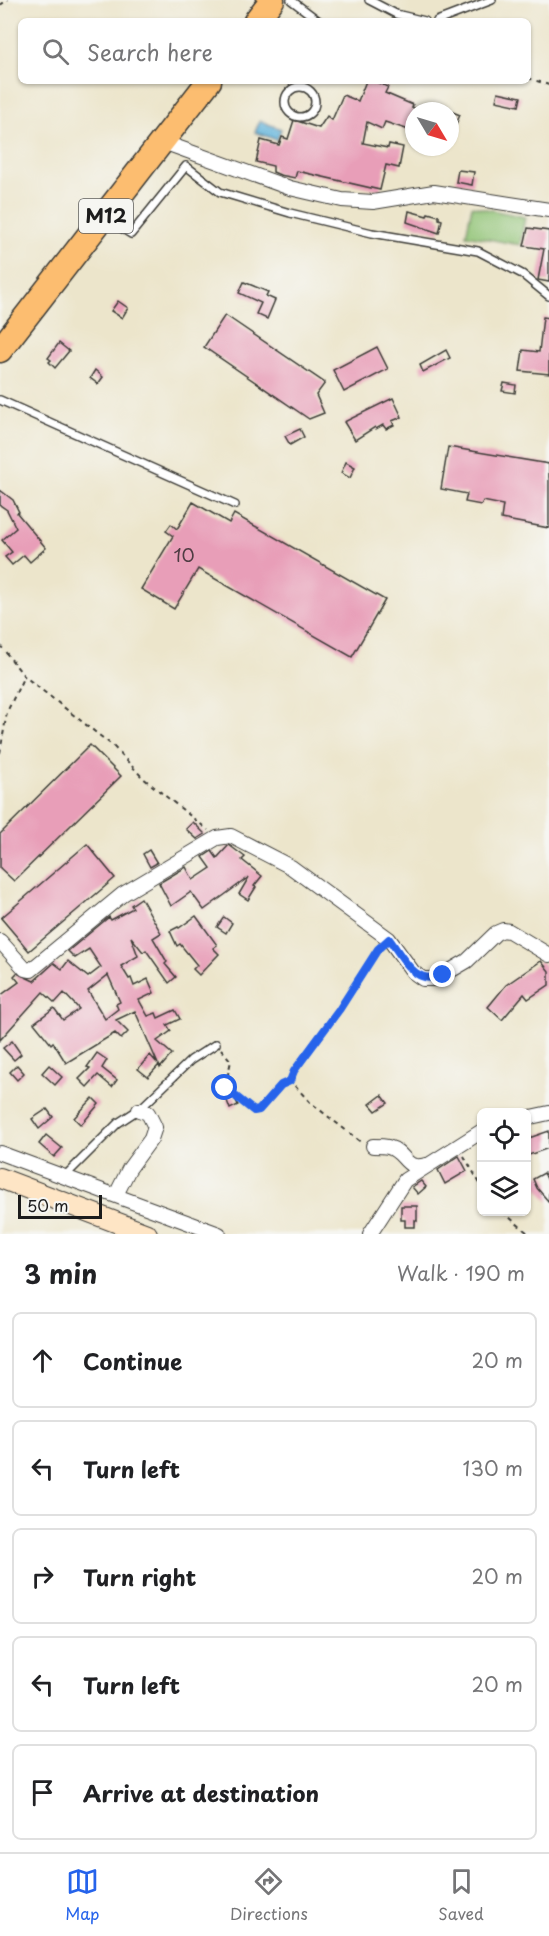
<!DOCTYPE html>
<meta charset="utf-8">
<style>
:root{--surface:#fff;--page:#f2f2f2;--text:#202124;--muted:#757577;--line:#e0e0e0;--accent:#2563eb}
body{margin:0;font-family:"Playpen Sans",sans-serif;background:var(--page);color:var(--text)}
.controls{position:absolute;right:18px;bottom:18px;display:grid;overflow:hidden;border-radius:9px;box-shadow:0 2px 4px #0004}
.controls button{width:54px;height:54px;display:grid;place-items:center;padding:0;border:0;border-bottom:2px solid var(--line);background:var(--surface);color:var(--text);font:30px sans-serif}
.compass{position:absolute;left:405px;top:102px;width:54px;height:54px;border-radius:50%;background:var(--surface);box-shadow:0 2px 4px #0004;rotate:128deg}
.scale{position:absolute;left:18px;bottom:15px;width:84px;box-sizing:border-box;padding-left:6px;border:3px solid #1c1c1c;border-top:0;font-size:16px;line-height:21px;white-space:nowrap;color:#1c1c1c;-webkit-text-stroke:4px #f6f6f2;paint-order:stroke}
.stop{position:absolute;width:18px;height:18px;margin:-14px;border:4px solid #2563eb;border-radius:50%;background:#fff}
.stop.end{background:#2563eb;border-color:#fff;box-shadow:0 2px 6px #0008}
.list{margin:0;padding:0;list-style:none}
h2{display:flex;justify-content:space-between;align-items:center;height:78px;margin:0;padding:0 24px;font-size:26px}
h2 small{font-size:20px;font-weight:400;color:var(--muted)}
.list li{display:grid;grid-template-columns:39px 1fr auto;gap:18px;align-items:center;box-sizing:border-box;height:96px;margin:0 12px 12px;padding:0 12px;border:2px solid var(--line);border-radius:9px}
.list b{display:block;font-size:22px;white-space:nowrap}
.list em{font-size:20px;font-style:normal;color:var(--muted)}
.icon{flex:none;width:33px;height:33px;fill:none;stroke:currentColor;stroke-width:2;stroke-linecap:round;stroke-linejoin:round}
.map{position:relative;flex:none;width:549px;height:1234px;overflow:hidden}
.search{position:absolute;background:var(--surface);box-shadow:0 2px 4px #0004;left:18px;right:18px;top:18px;height:66px;display:flex;align-items:center;gap:15px;box-sizing:border-box;padding:0 21px;border-radius:9px;color:var(--muted);font-size:22px}
.sheet{height:618px;background:var(--surface)}
nav{display:flex;justify-content:space-around;align-items:center;box-sizing:border-box;height:84px;border-top:2px solid var(--line);background:var(--surface);font-size:16px;color:var(--muted)}
nav a{display:grid;justify-items:center;gap:3px}
nav .on{color:var(--accent)}
.map>svg:first-child{display:block}
</style>
<div class="map">
<svg width="549" height="1234" viewBox="0 0 549 1234">
<rect width="100%" height="100%" fill="#f6f6f2"/>
<filter id="ink" filterUnits="userSpaceOnUse"><feTurbulence type="fractalNoise" baseFrequency=".0167" numOctaves="2"/><feDisplacementMap in="SourceGraphic" scale="12" xChannelSelector="R" yChannelSelector="G"/><feConvolveMatrix kernelMatrix="1 2 1 2 8 2 1 2 1" color-interpolation-filters="sRGB"/></filter>
<filter id="wash" filterUnits="userSpaceOnUse"><feTurbulence type="fractalNoise" baseFrequency=".008" numOctaves="4" result="noise"/><feDisplacementMap in="SourceGraphic" scale="24" xChannelSelector="R" yChannelSelector="G"/><feGaussianBlur stdDeviation="1.35" result="paint"/><feColorMatrix in="noise" values="0 0 0 0 0 0 0 0 0 0 0 0 0 0 0 0 0 1.4 0 .05"/><feComposite in="paint" operator="in"/></filter>
<g filter="url(#wash)">
<rect width="100%" height="100%" fill="#ece5cb"/>
<path fill="#90c374" stroke="#567048" stroke-width="1.5" d="M 472,206 L 525,217 L 520,245 L 466,235 Z"/>
<path fill="#60b3db" stroke="#3e687c" stroke-width="1.5" d="M 260,121 L 281,129 L 277,140 L 255,132 Z"/>
<g id="blocks">
<g fill="#e89eb8" fill-rule="evenodd">
<path d="M 366,81 L 374,81 L 388,87 L 385,93 L 413,105 L 412,108 L 414,108 L 414,125 L 412,131 L 385,122 L 382,129 L 367,122 L 363,143 L 388,148 L 389,144 L 403,147 L 399,168 L 386,165 L 380,190 L 297,171 L 295,178 L 280,175 L 273,172 L 273,166 L 256,162 L 261,140 L 279,145 L 282,137 L 288,139 L 294,120 L 319,128 L 327,116 L 332,120 L 343,95 L 358,101 Z"/>
<path d="M 498,92 L 521,97 L 519,106 L 496,101 Z"/>
<path d="M 450,111 L 460,115 L 450,138 Z"/>
<path d="M 458,170 L 474,172 L 472,185 L 456,182 Z"/>
<path d="M 409,211 L 427,216 L 428,213 L 439,216 L 439,219 L 442,220 L 439,233 L 407,222 Z"/>
<path d="M 528,228 L 549,231 L 549,282 L 538,280 L 544,249 L 524,246 Z"/>
<path d="M 244,282 L 268,292 L 266,296 L 275,300 L 267,319 L 256,314 L 261,303 L 239,293 Z"/>
<path d="M 118,301 L 128,308 L 122,318 L 111,311 Z"/>
<path d="M 225,315 L 325,383 L 316,395 L 324,413 L 309,419 L 204,347 Z"/>
<path d="M 543,317 L 549,318 L 549,374 L 520,371 L 523,350 L 539,352 Z"/>
<path d="M 59,343 L 69,351 L 55,368 L 49,362 L 51,360 L 48,358 Z"/>
<path d="M 377,347 L 388,369 L 344,392 L 333,370 Z"/>
<path d="M 446,350 L 450,358 L 423,372 L 420,365 Z"/>
<path d="M 95,370 L 103,377 L 98,384 L 90,378 Z"/>
<path d="M 504,383 L 516,385 L 515,393 L 502,391 Z"/>
<path d="M 393,398 L 402,417 L 392,421 L 394,425 L 386,429 L 383,425 L 376,429 L 375,427 L 355,440 L 344,422 Z"/>
<path d="M 300,429 L 304,437 L 290,445 L 285,436 Z"/>
<path d="M 448,447 L 549,464 L 549,528 L 501,519 L 503,505 L 483,501 L 481,505 L 465,502 L 467,494 L 441,489 Z"/>
<path d="M 346,462 L 355,467 L 350,478 L 341,473 Z"/>
<path d="M 0,490 L 13,500 L 19,512 L 17,513 L 46,548 L 30,562 L 24,555 L 12,565 L 5,557 L 12,552 L 2,540 L 16,528 L 7,510 L 0,505 Z"/>
<path d="M 193,502 L 229,523 L 234,514 L 385,600 L 352,657 L 198,569 L 174,609 L 141,589 L 173,536 L 166,531 L 171,524 L 177,529 Z"/>
<path d="M 90,745 L 121,776 L 14,881 L 0,868 L 0,834 Z"/>
<path d="M 193,822 L 205,834 L 197,839 L 186,829 Z"/>
<path d="M 87,844 L 115,878 L 29,951 L 1,918 Z"/>
<path d="M 229,845 L 245,857 L 242,860 L 262,876 L 254,886 L 256,887 L 248,900 L 239,894 L 249,877 L 204,910 L 191,892 L 171,906 L 159,883 L 186,867 L 193,880 L 211,868 L 203,857 L 212,851 L 217,858 Z"/>
<path d="M 149,850 L 157,863 L 150,867 L 143,854 Z"/>
<path d="M 141,898 L 161,933 L 153,938 L 167,962 L 165,964 L 176,977 L 169,983 L 146,950 L 143,952 L 131,937 L 138,956 L 121,966 L 129,979 L 131,978 L 134,986 L 148,979 L 154,993 L 139,1000 L 148,1016 L 156,1013 L 158,1018 L 175,1010 L 180,1019 L 167,1025 L 171,1031 L 157,1041 L 172,1054 L 160,1068 L 159,1065 L 148,1077 L 138,1069 L 150,1055 L 158,1064 L 135,1011 L 116,1020 L 128,1032 L 121,1039 L 115,1033 L 66,1063 L 53,1042 L 51,1044 L 34,1023 L 54,1008 L 63,1020 L 79,1009 L 64,993 L 55,1003 L 43,992 L 0,1040 L 0,996 L 19,982 L 14,976 L 17,973 L 34,981 L 54,963 L 62,969 L 68,961 L 88,977 L 101,967 L 89,949 L 75,958 L 68,951 L 109,917 L 111,920 L 133,908 L 131,905 ZM 108,975 L 120,1002 L 116,1004 L 118,1009 L 105,1019 L 88,991 Z"/>
<path d="M 196,916 L 217,945 L 213,948 L 219,954 L 199,975 L 193,969 L 197,965 L 180,944 L 177,946 L 170,931 L 178,927 L 179,928 Z"/>
<path d="M 224,917 L 232,923 L 226,933 L 217,927 Z"/>
<path d="M 541,961 L 549,971 L 549,985 L 528,999 L 524,994 L 502,1020 L 488,1007 L 506,985 Z"/>
<path d="M 12,1041 L 21,1054 L 14,1060 L 3,1048 Z"/>
<path d="M 97,1053 L 107,1060 L 102,1068 L 117,1080 L 112,1087 L 98,1075 L 87,1087 L 79,1079 L 90,1068 L 87,1067 Z"/>
<path d="M 17,1065 L 24,1073 L 17,1080 L 10,1072 Z"/>
<path d="M 49,1065 L 62,1077 L 55,1085 L 42,1073 Z"/>
<path d="M 234,1095 L 238,1105 L 230,1109 L 226,1098 Z"/>
<path d="M 382,1095 L 388,1103 L 376,1111 L 370,1104 Z"/>
<path d="M 93,1098 L 99,1104 L 81,1125 L 74,1118 Z"/>
<path d="M 47,1109 L 53,1117 L 39,1129 L 32,1119 Z"/>
<path d="M 549,1131 L 549,1148 L 526,1156 L 526,1139 Z"/>
<path d="M 46,1135 L 62,1148 L 54,1157 L 39,1144 Z"/>
<path d="M 459,1156 L 467,1171 L 445,1184 L 438,1170 Z"/>
<path d="M 544,1173 L 549,1183 L 549,1202 L 537,1188 L 533,1179 Z"/>
<path d="M 421,1181 L 426,1187 L 418,1194 L 412,1187 Z"/>
<path d="M 401,1206 L 417,1206 L 417,1221 L 415,1220 L 415,1227 L 405,1227 L 405,1220 L 401,1220 Z"/>
</g>
</g>
</g>
<g filter="url(#ink)">
<use href="#blocks" fill-opacity="0" stroke="#3b3a36" stroke-width="1.5"/>
<g fill="none" stroke-linecap="round" stroke-linejoin="round">
<g stroke="#3b3a36" stroke-width="10">
<g id="lane">
<path d="M 291,0 L 319,21"/>
<path d="M 369,0 L 396,14 L 425,21"/>
<path d="M 437,21 L 492,0"/>
<circle cx="300" cy="102" r="15"/>
<path d="M 107,219 L 131,234 L 186,166 L 220,192 L 290,213 L 372,233 L 478,251 L 522,274 L 549,296"/>
<path d="M 0,400 L 235,505"/>
<path d="M 65,1176 L 118,1123 L 141,1108 L 191,1060 L 216,1044"/>
</g>
</g>
<g stroke="#3b3a36" stroke-width="16">
<g id="street">
<path d="M 163,142 L 290,188 L 342,200 L 373,202 L 434,192 L 549,210"/>
<path d="M 0,941 L 25,969 L 31,970 L 123,894 L 217,838 L 231,836 L 291,867 L 389,939 L 413,972 L 423,979 L 433,979 L 443,975 L 467,961 L 496,933 L 503,930 L 509,931 L 549,955"/>
<path d="M 526,1118 L 549,1113"/>
<path d="M 373,1146 C 378,1146 384,1146 388,1147 C 407,1152 403,1171 426,1165"/>
<path d="M 0,1153 L 219,1234"/>
<path d="M 118,1191 L 129,1169 L 151,1139 L 155,1127 L 148,1113 L 139,1110"/>
<path d="M 370,1234 L 405,1180 L 482,1131"/>
</g>
</g>
<g stroke="#3b3a36" stroke-width="22">
<path id="secondary" d="M 0,1178 L 147,1234"/>
</g>
<g stroke="#3b3a36" stroke-width="27">
<g id="highway">
<path d="M 256,21 L 272,0"/>
<path d="M 0,350 L 209,81"/>
</g>
</g>
<g stroke="#3b3a36" stroke-width="2" stroke-dasharray="4.5 4.5" stroke-linecap="butt">
<path d="M 0,5 L 8,0"/>
<path d="M 528,78 L 549,85"/>
<path d="M 0,645 L 24,676 L 113,746 L 143,778 L 208,830"/>
<path d="M 0,753 L 7,712 L 24,676"/>
<path d="M 221,1049 L 231,1061 L 225,1087 L 254,1111 L 259,1110 L 281,1085 L 290,1081 L 311,1103 L 362,1143"/>
<path d="M 290,1081 L 294,1071 L 339,1009 L 380,947"/>
<path d="M 464,1156 L 482,1187"/>
<path d="M 503,1212 L 529,1234"/>
</g>
<use href="#lane" stroke="#fff" stroke-width="7"/>
<use href="#street" stroke="#fff" stroke-width="14"/>
<use href="#secondary" stroke="#fee5c5" stroke-width="20"/>
<use href="#highway" stroke="#fcbd6f" stroke-width="24"/>
</g>
</g>
<g fill="none" stroke-linecap="round" stroke-linejoin="round" filter="url(#ink)">
<path stroke="#2563eb" stroke-width="8" d="M 225,1088 L 254,1111 L 259,1110 L 281,1085 L 290,1081 L 294,1071 L 339,1010 L 378,949 L 389,939 C 404,959 415,987 443,975"/>
</g>
<g text-anchor="middle" stroke-width="5" stroke-linejoin="round" paint-order="stroke">
<g font-size="18" fill="#4f3c43">
<text x="184" y="562">10</text>
</g>
<rect fill="#f6f6f2" stroke="#5d5d5c" stroke-width="1.5" x="79" y="199" width="54" height="34" rx="4.5"/>
<g font-size="20" font-weight="bold" fill="#1c1c1c">
<text x="106" y="223">M12</text>
</g>
</g>
</svg>
<div class="controls">
<button><svg class="icon" aria-label="locate" viewBox="0 0 24 24"><circle cx="12" cy="12" r="6"/><path d="M12 2v4M12 18v4M2 12h4M18 12h4"/></svg></button>
<button><svg class="icon" aria-label="layers" viewBox="0 0 24 24"><path d="M12 4l9 5-9 5-9-5zM3 14l9 5 9-5"/></svg></button>
</div>
<svg class="compass" viewBox="-18 -18 36 36"><path d="M0-13l5 13h-10z" fill="#e53935"/><path d="M0 13l5-13h-10z" fill="#757577"/></svg>
<div class="scale">50 m</div>
<div class="stop" style="left:225px;top:1088px"></div>
<div class="stop end" style="left:443px;top:975px"></div>
<div class="search"><svg class="icon" aria-label="search" viewBox="0 0 24 24"><circle cx="10" cy="10" r="6"/><path d="M15 15l6 6"/></svg>Search here</div>
</div>
<section class="sheet">
<h2>3 min<small>Walk · 190 m</small></h2>
<ul class="list">
<li><svg class="icon" aria-label="ahead" viewBox="0 0 24 24"><path d="M12 20V5M6 11l6-6 6 6"/></svg><div><b>Continue</b></div><em>20 m</em></li>
<li><svg class="icon" aria-label="left" viewBox="0 0 24 24"><path d="M17 20v-9H6M10 6l-5 5 5 5"/></svg><div><b>Turn left</b></div><em>130 m</em></li>
<li><svg class="icon" aria-label="right" viewBox="0 0 24 24"><path d="M7 20v-9h11M14 6l5 5-5 5"/></svg><div><b>Turn right</b></div><em>20 m</em></li>
<li><svg class="icon" aria-label="left" viewBox="0 0 24 24"><path d="M17 20v-9H6M10 6l-5 5 5 5"/></svg><div><b>Turn left</b></div><em>20 m</em></li>
<li><svg class="icon" aria-label="arrive" viewBox="0 0 24 24"><path d="M6 21V4h12l-3 4 3 4H6"/></svg><div><b>Arrive at destination</b></div></li>
</ul>
</section>
<nav>
<a class="on"><svg class="icon" aria-label="map" viewBox="0 0 24 24"><path d="M3 6l6-2 6 2 6-2v14l-6 2-6-2-6 2zM9 4v14M15 6v14"/></svg>Map</a>
<a><svg class="icon" aria-label="directions" viewBox="0 0 24 24"><path d="M12 3l9 9-9 9-9-9zM9 14v-3h6M13 9l2 2-2 2"/></svg>Directions</a>
<a><svg class="icon" aria-label="saved" viewBox="0 0 24 24"><path d="M7 4h10v16l-5-4-5 4z"/></svg>Saved</a>
</nav>
